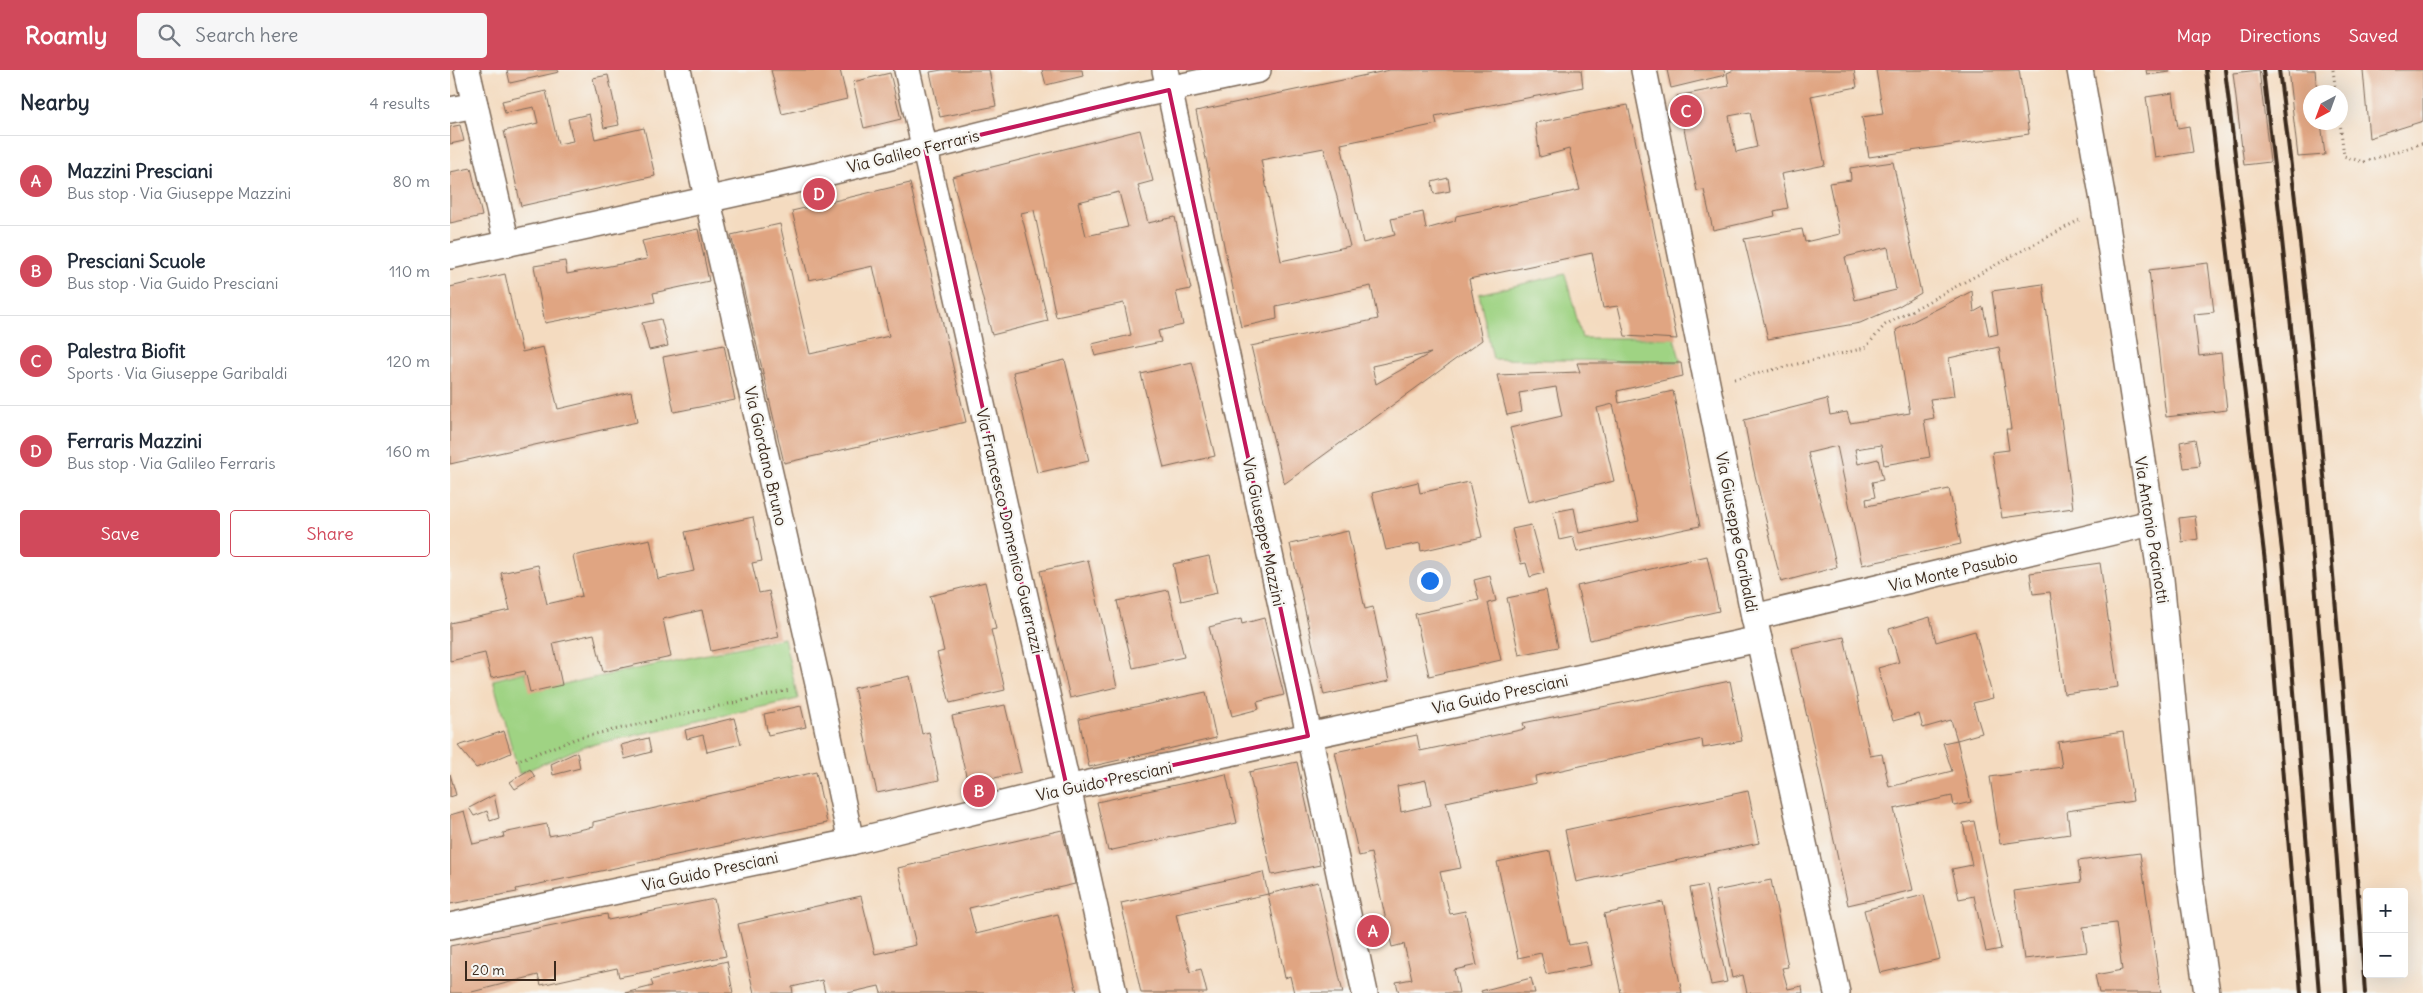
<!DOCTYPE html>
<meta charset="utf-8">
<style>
:root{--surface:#fff;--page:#f6f6f7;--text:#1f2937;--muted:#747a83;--line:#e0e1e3;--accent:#d1495b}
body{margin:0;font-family:Delius,sans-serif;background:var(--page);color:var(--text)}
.controls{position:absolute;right:15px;bottom:15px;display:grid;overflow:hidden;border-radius:5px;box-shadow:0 5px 20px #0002}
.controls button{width:45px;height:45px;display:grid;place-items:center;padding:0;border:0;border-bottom:1px solid var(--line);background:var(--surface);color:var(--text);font:25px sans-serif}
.compass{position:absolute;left:1853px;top:15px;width:45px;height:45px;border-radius:50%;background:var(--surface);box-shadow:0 5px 20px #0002;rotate:221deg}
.scale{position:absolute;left:15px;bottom:12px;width:91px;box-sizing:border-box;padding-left:5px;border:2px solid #3b2a1e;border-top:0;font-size:14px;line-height:18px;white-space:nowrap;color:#3b2a1e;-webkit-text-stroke:4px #f6f6f2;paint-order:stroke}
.you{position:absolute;left:979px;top:510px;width:18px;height:18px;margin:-12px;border:4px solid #fff;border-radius:50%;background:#1a73e8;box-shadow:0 0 0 8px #1a73e833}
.badge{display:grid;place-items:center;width:32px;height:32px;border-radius:50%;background:var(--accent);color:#fff;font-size:16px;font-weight:700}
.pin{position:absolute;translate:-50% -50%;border:2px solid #fff;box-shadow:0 1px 5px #0006}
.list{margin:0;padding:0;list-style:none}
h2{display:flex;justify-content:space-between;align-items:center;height:65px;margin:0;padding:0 20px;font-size:21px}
h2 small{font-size:16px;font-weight:400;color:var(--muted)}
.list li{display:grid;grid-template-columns:32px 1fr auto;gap:15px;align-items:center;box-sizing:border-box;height:90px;padding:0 20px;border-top:1px solid var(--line)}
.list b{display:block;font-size:19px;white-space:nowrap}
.list p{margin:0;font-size:16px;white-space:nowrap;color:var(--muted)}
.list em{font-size:16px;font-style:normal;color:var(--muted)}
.actions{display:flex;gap:10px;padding:15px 20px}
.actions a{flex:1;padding:11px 0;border:1px solid var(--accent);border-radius:5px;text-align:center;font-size:18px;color:var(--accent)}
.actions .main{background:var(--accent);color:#fff}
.icon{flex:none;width:28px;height:28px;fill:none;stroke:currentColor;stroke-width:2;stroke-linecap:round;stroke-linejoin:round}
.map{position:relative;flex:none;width:1973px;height:923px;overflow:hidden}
header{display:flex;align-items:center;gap:30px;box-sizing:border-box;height:70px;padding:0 25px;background:var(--accent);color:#fff}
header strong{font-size:24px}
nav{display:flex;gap:28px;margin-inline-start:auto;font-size:18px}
.search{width:350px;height:45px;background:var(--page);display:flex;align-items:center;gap:12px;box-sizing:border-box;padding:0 18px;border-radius:5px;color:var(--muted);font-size:19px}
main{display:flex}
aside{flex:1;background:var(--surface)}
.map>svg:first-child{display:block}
</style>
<header>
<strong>Roamly</strong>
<div class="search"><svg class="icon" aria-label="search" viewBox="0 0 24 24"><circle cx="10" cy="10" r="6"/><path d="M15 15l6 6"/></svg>Search here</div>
<nav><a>Map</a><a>Directions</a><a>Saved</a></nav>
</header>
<main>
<aside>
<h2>Nearby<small>4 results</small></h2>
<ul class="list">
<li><span class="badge">A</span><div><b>Mazzini Presciani</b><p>Bus stop · Via Giuseppe Mazzini</p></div><em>80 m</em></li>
<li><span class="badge">B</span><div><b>Presciani Scuole</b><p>Bus stop · Via Guido Presciani</p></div><em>110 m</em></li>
<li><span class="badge">C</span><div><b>Palestra Biofit</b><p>Sports · Via Giuseppe Garibaldi</p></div><em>120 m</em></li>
<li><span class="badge">D</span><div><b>Ferraris Mazzini</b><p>Bus stop · Via Galileo Ferraris</p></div><em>160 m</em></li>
</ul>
<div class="actions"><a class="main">Save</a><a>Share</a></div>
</aside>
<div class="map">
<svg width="1973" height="923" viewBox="0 0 1973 923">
<rect width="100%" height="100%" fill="#f6f6f2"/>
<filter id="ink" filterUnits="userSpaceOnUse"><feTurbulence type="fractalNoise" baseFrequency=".02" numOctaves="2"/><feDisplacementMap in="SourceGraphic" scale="10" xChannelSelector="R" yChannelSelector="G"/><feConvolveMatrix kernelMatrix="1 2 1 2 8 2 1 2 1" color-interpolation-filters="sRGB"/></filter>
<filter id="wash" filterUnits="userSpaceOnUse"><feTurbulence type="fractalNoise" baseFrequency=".0096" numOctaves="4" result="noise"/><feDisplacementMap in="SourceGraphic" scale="20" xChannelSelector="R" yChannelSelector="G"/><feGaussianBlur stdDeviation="1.12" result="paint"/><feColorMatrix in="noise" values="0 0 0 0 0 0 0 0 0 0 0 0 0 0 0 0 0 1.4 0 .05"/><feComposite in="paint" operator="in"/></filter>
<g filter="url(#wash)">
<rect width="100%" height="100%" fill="#f4dbc0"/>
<g fill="#9fd383" stroke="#6d7e50">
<path d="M 1115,204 L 1132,268 L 1224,268 L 1231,292 L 1043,289 L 1029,224 Z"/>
<path d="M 334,568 L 348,629 L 132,677 L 69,704 L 43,610 L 75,602 L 81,621 Z"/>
</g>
<g id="blocks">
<g fill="#e0a582" fill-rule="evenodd">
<path d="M 57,0 L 108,0 L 109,2 L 60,13 Z"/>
<path d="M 321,0 L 390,0 L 397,29 L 332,44 Z"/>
<path d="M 492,0 L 539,0 L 546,36 L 490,47 L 480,2 Z"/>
<path d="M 592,0 L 632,0 L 633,6 L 596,15 Z"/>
<path d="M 940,0 L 1131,0 L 1133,17 L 985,46 L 987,54 L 891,74 L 913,173 L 945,165 L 941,149 L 973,142 L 976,159 L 1005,151 L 1006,146 L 1130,120 L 1119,79 L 1090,87 L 1085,53 L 1178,35 L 1227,269 L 1175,266 L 1168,236 L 1153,238 L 1142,183 L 1019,209 L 1032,270 L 834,414 L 801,276 L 928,249 L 921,216 L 826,236 L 827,249 L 791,257 L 746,41 ZM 874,78 L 900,176 L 831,191 L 811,90 ZM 981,283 L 926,314 L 922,296 Z"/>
<path d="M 1217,0 L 1274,0 L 1275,5 L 1221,18 Z"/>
<path d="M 1284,0 L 1404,0 L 1407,17 L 1361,26 L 1375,95 L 1331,104 L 1338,138 L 1324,141 L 1325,146 L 1263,160 L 1254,120 L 1247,121 L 1227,26 L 1279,16 L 1277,3 ZM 1300,42 L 1307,77 L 1286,82 L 1279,46 Z"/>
<path d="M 1426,0 L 1569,0 L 1579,64 L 1419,87 L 1412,47 L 1433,44 Z"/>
<path d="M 1696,0 L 1719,0 L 1720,2 L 1697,5 Z"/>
<path d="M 1809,0 L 1820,92 L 1794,95 L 1783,3 Z"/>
<path d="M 1838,0 L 1865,0 L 1867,22 L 1860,22 L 1860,52 L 1871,52 L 1875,85 L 1848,87 Z"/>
<path d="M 1913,0 L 1973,0 L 1973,51 L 1919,68 Z"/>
<path d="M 440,3 L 451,49 L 414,58 L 403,12 Z"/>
<path d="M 158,5 L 169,55 L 154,58 L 143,8 Z"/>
<path d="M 96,21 L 108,74 L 123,71 L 118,49 L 139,44 L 145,69 L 194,58 L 205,106 L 71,136 L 54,61 L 88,53 L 84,37 L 55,43 L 52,31 Z"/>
<path d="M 1723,23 L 1728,58 L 1739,56 L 1743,82 L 1705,88 L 1696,27 Z"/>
<path d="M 10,55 L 14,71 L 0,74 L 0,57 Z"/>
<path d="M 690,60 L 703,111 L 688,115 L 698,153 L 725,147 L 741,219 L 726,222 L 733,255 L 708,261 L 711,272 L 645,286 L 642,274 L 681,265 L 674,233 L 606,247 L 584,140 L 571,143 L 598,251 L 542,265 L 502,107 ZM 669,122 L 678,157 L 636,166 L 628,132 Z"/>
<path d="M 1443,92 L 1471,223 L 1449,236 L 1410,253 L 1318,269 L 1294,169 L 1352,159 L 1355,172 L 1390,164 L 1379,113 L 1401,110 L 1400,98 ZM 1438,177 L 1446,220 L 1405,230 L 1395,187 Z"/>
<path d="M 21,98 L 32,146 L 0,153 L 0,102 Z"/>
<path d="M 998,108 L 1000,121 L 984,124 L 982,112 Z"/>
<path d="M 460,113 L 516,352 L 334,393 L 281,165 L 330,154 L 360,284 L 439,266 L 423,196 L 359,210 L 342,141 Z"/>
<path d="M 248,159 L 259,211 L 203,223 L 205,232 L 95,253 L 84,196 L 115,191 L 117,204 L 197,189 L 192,171 Z"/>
<path d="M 1758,193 L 1764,242 L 1744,244 L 1749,286 L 1771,283 L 1777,340 L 1716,347 L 1699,200 Z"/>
<path d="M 55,204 L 72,282 L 93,277 L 108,339 L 181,322 L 187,352 L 0,394 L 0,217 Z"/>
<path d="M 1593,214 L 1623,438 L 1552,448 L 1542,382 L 1559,380 L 1556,359 L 1561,359 L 1549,277 L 1499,288 L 1504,326 L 1480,329 L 1484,348 L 1474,350 L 1480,387 L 1434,395 L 1431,375 L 1405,379 L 1408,394 L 1428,389 L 1433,410 L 1422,412 L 1425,427 L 1416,429 L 1417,436 L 1499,419 L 1511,474 L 1412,495 L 1387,376 L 1358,383 L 1387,497 L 1331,512 L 1303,397 L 1294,350 L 1377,329 L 1380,345 L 1397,342 L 1400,353 L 1460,343 L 1446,260 L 1522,221 L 1524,242 L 1533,237 L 1539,266 L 1548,264 L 1542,221 Z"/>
<path d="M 211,249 L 218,276 L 199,280 L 192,253 Z"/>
<path d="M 274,275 L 285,330 L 224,342 L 213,287 Z"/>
<path d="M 615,290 L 639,391 L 587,403 L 563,302 Z"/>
<path d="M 742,292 L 765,386 L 714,398 L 691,304 Z"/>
<path d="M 1127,293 L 1231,293 L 1233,306 L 1167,321 L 1169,333 L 1223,321 L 1250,456 L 1127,482 L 1123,467 L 1109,470 L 1103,442 L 1124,438 L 1129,463 L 1189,451 L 1163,334 L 1147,338 L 1164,411 L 1078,432 L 1060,358 L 1112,346 L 1106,317 L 1069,323 L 1072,342 L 1057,345 L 1047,305 L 1130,302 Z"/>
<path d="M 1745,369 L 1750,396 L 1734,398 L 1730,372 Z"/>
<path d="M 968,412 L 970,423 L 1019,412 L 1032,467 L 971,481 L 970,473 L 936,480 L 922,423 Z"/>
<path d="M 1745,446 L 1748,469 L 1732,472 L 1729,448 Z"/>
<path d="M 303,447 L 312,491 L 302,493 L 309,523 L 319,521 L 329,567 L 261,581 L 252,540 L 213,549 L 221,587 L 153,602 L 144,564 L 103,573 L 112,615 L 80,622 L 75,601 L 41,608 L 35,583 L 0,591 L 0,553 L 60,540 L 51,503 L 88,495 L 97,534 L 132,526 L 123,486 L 200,469 L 208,509 L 244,501 L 235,462 Z"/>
<path d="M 1081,455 L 1094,503 L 1080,507 L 1076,493 L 1071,494 L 1062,459 Z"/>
<path d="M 898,461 L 915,539 L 923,537 L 939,611 L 874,625 L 840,474 Z"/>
<path d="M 759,486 L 767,523 L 731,531 L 723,494 Z"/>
<path d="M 1257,486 L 1269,541 L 1140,570 L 1127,516 Z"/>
<path d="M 638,490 L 667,617 L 620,628 L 590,501 Z"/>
<path d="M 1650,493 L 1668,617 L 1614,624 L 1600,522 L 1583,524 L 1580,503 Z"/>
<path d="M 1040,506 L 1046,531 L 1038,533 L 1051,590 L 979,606 L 965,544 L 1029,530 L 1024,510 Z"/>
<path d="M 535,512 L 546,559 L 541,560 L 555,620 L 500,633 L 487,583 L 494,581 L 480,526 Z"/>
<path d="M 718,520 L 734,587 L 683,598 L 667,531 Z"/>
<path d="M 1096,520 L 1108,577 L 1069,585 L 1057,528 Z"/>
<path d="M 1480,547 L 1486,572 L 1525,561 L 1543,628 L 1523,633 L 1532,663 L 1507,670 L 1501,650 L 1473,658 L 1469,644 L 1443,651 L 1428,598 L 1449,592 L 1439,559 Z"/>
<path d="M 814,548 L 834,625 L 807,632 L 809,639 L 782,646 L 759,557 L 791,549 L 792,554 Z"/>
<path d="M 1394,567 L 1420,686 L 1432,684 L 1439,717 L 1502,701 L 1493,673 L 1507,670 L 1521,732 L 1504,736 L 1502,726 L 1444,739 L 1463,820 L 1398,835 L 1342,578 Z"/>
<path d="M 460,606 L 472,664 L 479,662 L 489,710 L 427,723 L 404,618 Z"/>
<path d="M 1280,611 L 1292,671 L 1253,678 L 1252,669 L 1085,706 L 1086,713 L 996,732 L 1011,798 L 990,802 L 1000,844 L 1015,841 L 1027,895 L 1004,900 L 1009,923 L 949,923 L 946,912 L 962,909 L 954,874 L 942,877 L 921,783 L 909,786 L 885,682 L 967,665 L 970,681 L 1075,659 L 1073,653 ZM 976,710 L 981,735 L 951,742 L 947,716 Z"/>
<path d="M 756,622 L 766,668 L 639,697 L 629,649 Z"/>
<path d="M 555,635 L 571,702 L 518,714 L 502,646 Z"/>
<path d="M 351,636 L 356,657 L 318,665 L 314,644 Z"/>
<path d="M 284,648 L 291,674 L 257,682 L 253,665 L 237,669 L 235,660 Z"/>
<path d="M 54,661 L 61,683 L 26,698 L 8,676 Z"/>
<path d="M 1673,662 L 1683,731 L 1617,741 L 1620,764 L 1550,774 L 1540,707 L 1612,697 L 1608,672 Z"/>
<path d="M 198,668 L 201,682 L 175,689 L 171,675 Z"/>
<path d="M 127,682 L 130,698 L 103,705 L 101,694 Z"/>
<path d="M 847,692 L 870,795 L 822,805 L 799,702 Z"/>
<path d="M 80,699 L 85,707 L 65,719 L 60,712 Z"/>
<path d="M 366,702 L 377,753 L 66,819 L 67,822 L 0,834 L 0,745 L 14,741 L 23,774 L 54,767 L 53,763 L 97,754 L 99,766 L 143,757 L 143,752 Z"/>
<path d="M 0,704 L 6,725 L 0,727 Z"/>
<path d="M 776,704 L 787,753 L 658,781 L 647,732 Z"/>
<path d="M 1298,721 L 1309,773 L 1126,812 L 1115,760 Z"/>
<path d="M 44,725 L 49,748 L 40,751 L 37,741 L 24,746 L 19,738 Z"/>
<path d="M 1524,751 L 1551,879 L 1536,882 L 1524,826 L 1509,829 L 1502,799 L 1522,795 L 1513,753 Z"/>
<path d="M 612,760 L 625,814 L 519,838 L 526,864 L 608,844 L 627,923 L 431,923 L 429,916 L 398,923 L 375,923 L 372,910 L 342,917 L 343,923 L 304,923 L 288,854 L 411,826 L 425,884 L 466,875 L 448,798 Z"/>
<path d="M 1100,781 L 1119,875 L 1136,872 L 1141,895 L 1096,904 L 1091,883 L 1068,888 L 1047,792 Z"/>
<path d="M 1690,783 L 1711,923 L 1649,923 L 1645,905 L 1672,900 L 1666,853 L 1633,857 L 1637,882 L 1574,889 L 1564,821 L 1631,812 L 1628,791 Z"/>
<path d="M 813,802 L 818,824 L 726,844 L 740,902 L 751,899 L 757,923 L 691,923 L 671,833 Z"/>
<path d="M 1321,810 L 1338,897 L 1332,898 L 1338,919 L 1352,916 L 1353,923 L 1297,923 L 1293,905 L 1282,908 L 1265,821 Z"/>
<path d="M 868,812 L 887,896 L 893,923 L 844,923 L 840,906 L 835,908 L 818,824 Z"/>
<path d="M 1256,815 L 1277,912 L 1261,915 L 1240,818 Z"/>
<path d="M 1474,825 L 1490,889 L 1430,903 L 1414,840 Z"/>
<path d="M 264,829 L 276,886 L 169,907 L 167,898 L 91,915 L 88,905 L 18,923 L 0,923 L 0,876 L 157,844 L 158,850 Z"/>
<path d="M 1213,832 L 1232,923 L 1171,923 L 1154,844 Z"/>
<path d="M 277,891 L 283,923 L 175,923 L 203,916 L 201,910 Z"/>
<path d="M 1081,908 L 1085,923 L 1032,923 L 1031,921 Z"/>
</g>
</g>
</g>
<g filter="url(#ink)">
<use href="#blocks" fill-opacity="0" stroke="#7c6857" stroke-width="1"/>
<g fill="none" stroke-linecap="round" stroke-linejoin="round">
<g stroke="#7c6857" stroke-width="28">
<g id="street">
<path d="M 17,0 L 57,174"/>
<path d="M 228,0 L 368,614 L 401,772"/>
<path d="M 457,0 L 664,923"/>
<path d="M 715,0 L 915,923"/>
<path d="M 1194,0 L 1304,547 L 1387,923"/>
<path d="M 1630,0 L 1654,136 L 1711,509 L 1740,807 L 1757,923"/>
<path d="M 0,40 L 25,35"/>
<path d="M 0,186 L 365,106 L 676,28 L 808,0"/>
<path d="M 1304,547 L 1701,453"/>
<path d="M 0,856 L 401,772 L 617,718 L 1309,569"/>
</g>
</g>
<g stroke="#7c6857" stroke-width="3" stroke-dasharray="1 4" stroke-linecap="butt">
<path d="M 1883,0 L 1886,22"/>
<path d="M 1890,52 L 1894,86 L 1913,92 L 1973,73"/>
<path d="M 1284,309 L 1415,278 L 1435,255 L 1629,150"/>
<path d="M 66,691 L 128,668 L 340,620"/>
</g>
<use href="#street" stroke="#fff" stroke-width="25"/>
<g stroke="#3b2a1e" stroke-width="4">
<path d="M 1756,0 L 1815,492 L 1851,923"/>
<path d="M 1775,0 L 1833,489 L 1869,923"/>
<path d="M 1813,0 C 1849,307 1876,615 1896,923"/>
<path d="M 1829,0 C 1869,307 1894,614 1915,923"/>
</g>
</g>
</g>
<path fill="none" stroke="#c2185b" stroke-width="4" stroke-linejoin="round" d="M 719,20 L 858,666 L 617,718 L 475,78 Z"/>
<g text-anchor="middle" stroke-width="4.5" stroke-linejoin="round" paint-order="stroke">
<g font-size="16" fill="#3b2a1e" stroke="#f6f6f2">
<text transform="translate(463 81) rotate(-14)" y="6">Via Galileo Ferraris</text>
<text transform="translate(316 386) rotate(77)" y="6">Via Giordano Bruno</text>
<text transform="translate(1702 460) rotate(81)" y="6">Via Antonio Pacinotti</text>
<text transform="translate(560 461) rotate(77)" y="6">Via Francesco Domenico Guerrazzi</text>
<text transform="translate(814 462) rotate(78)" y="6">Via Giuseppe Mazzini</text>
<text transform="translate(1287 462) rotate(79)" y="6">Via Giuseppe Garibaldi</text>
<text transform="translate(1503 501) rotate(-13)" y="6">Via Monte Pasubio</text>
<text transform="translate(1050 624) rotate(-12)" y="6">Via Guido Presciani</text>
<text transform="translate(654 711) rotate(-12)" y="6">Via Guido Presciani</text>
<text transform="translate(260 801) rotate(-12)" y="6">Via Guido Presciani</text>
</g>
</g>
</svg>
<div class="controls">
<button>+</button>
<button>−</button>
</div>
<svg class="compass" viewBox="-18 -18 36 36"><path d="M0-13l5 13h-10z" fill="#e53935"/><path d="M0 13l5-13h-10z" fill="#747a83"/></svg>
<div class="scale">20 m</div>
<div class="you"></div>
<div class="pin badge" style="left:923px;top:861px">A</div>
<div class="pin badge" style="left:529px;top:721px">B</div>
<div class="pin badge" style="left:1236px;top:41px">C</div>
<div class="pin badge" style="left:369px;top:124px">D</div>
</div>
</main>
